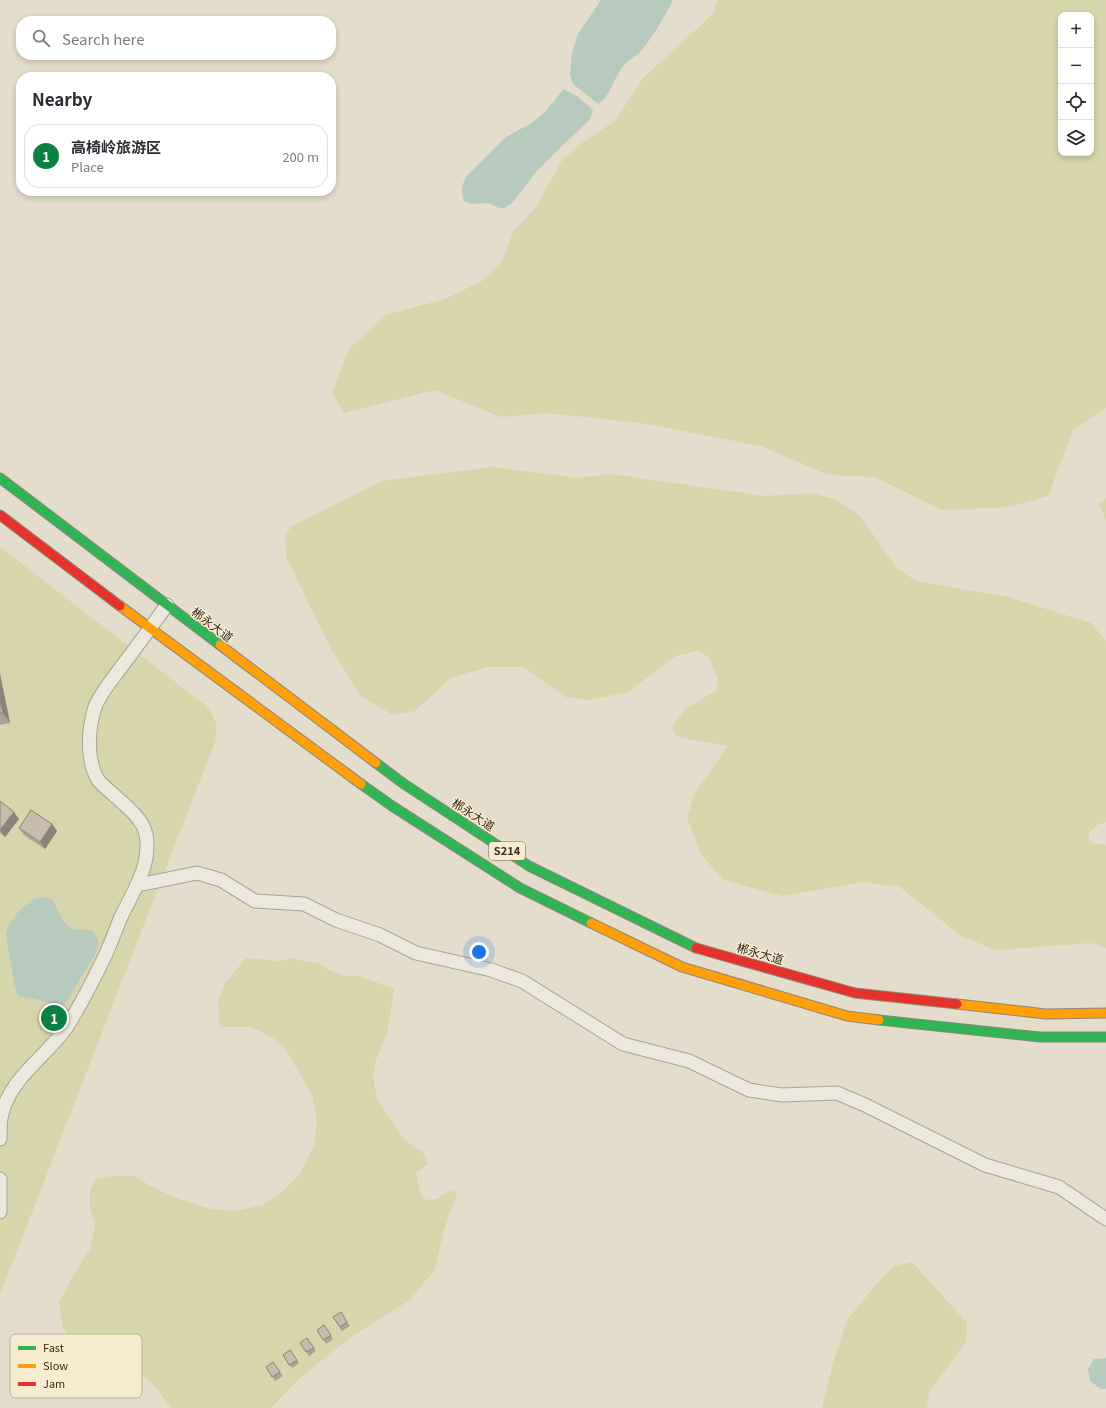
<!DOCTYPE html>
<meta charset="utf-8">
<style>
:root{--surface:#fff;--page:#f7f7f7;--text:#2b2b33;--muted:#7c7c81;--line:#e1e1e2;--accent:#0b8043}
body{margin:0;font-family:Georgia,"Noto Sans SC",serif;background:var(--page);color:var(--text)}
.controls{position:absolute;right:12px;top:12px;display:grid;overflow:hidden;border-radius:8px;box-shadow:0 2px 6px #0003}
.controls button{width:36px;height:36px;display:grid;place-items:center;padding:0;border:0;border-bottom:1px solid var(--line);background:var(--surface);color:var(--text);font:20px sans-serif}
.you{position:absolute;left:479px;top:952px;width:14px;height:14px;margin:-10px;border:3px solid #fff;border-radius:50%;background:#1a73e8;box-shadow:0 0 0 6px #1a73e833}
.badge{display:grid;place-items:center;width:26px;height:26px;border-radius:50%;background:var(--accent);color:#fff;font-size:13px;font-weight:700}
.pin{position:absolute;translate:-50% -50%;border:2px solid #fff;box-shadow:0 1px 4px #0006}
.list{margin:0;padding:0;list-style:none}
h2{display:flex;justify-content:space-between;align-items:center;height:52px;margin:0;padding:0 16px;font-size:17px}
h2 small{font-size:13px;font-weight:400;color:var(--muted)}
.list li{display:grid;grid-template-columns:26px 1fr auto;gap:12px;align-items:center;box-sizing:border-box;height:64px;margin:0 8px 8px;padding:0 8px;border:1px solid var(--line);border-radius:16px}
.list b{display:block;font-size:15px;white-space:nowrap}
.list p{margin:0;font-size:13px;white-space:nowrap;color:var(--muted)}
.list em{font-size:13px;font-style:normal;color:var(--muted)}
.icon{flex:none;width:22px;height:22px;fill:none;stroke:currentColor;stroke-width:2;stroke-linecap:round;stroke-linejoin:round}
.map{position:relative;flex:none;width:1106px;height:1408px;overflow:hidden}
.search{position:absolute;background:var(--surface);box-shadow:0 2px 6px #0003;left:16px;top:16px;width:320px;height:44px;display:flex;align-items:center;gap:10px;box-sizing:border-box;padding:0 14px;border-radius:16px;color:var(--muted);font-size:15px}
.panel{position:absolute;background:var(--surface);box-shadow:0 2px 6px #0003;left:16px;top:72px;width:320px;height:124px;border-radius:16px}
.map>svg:first-child{display:block}
</style>
<div class="map">
<svg width="1106" height="1408" viewBox="0 0 1106 1408">
<rect width="100%" height="100%" fill="#e5ddcb"/>
<g fill="#d6d5ac" fill-rule="evenodd">
<path d="M 717,0 L 1106,0 L 1106,408 L 1073,430 L 1048,496 L 1010,507 L 942,510 L 875,477 L 828,475 L 761,446 L 641,423 L 547,413 L 501,417 L 435,390 L 344,413 L 332,392 L 349,349 L 386,315 L 445,299 L 482,281 L 502,261 L 514,230 L 537,206 L 562,160 L 583,142 L 615,121 L 643,78 L 713,14 ZM 1061,15 L 1091,15 L 1091,153 L 1061,153 Z"/>
<path d="M 493,467 L 577,478 L 610,474 L 764,496 L 812,493 L 836,500 L 859,515 L 897,568 L 916,581 L 1008,597 L 1091,623 L 1106,641 L 1106,822 L 1099,824 L 1089,832 L 1089,843 L 1106,845 L 1106,948 L 1090,943 L 995,950 L 961,936 L 900,887 L 863,882 L 782,896 L 723,880 L 700,853 L 687,818 L 694,794 L 728,746 L 678,737 L 672,728 L 685,709 L 717,690 L 718,678 L 708,657 L 698,651 L 676,656 L 628,692 L 590,700 L 565,697 L 524,667 L 488,667 L 451,678 L 415,711 L 393,715 L 361,696 L 331,649 L 286,557 L 285,535 L 292,526 L 382,481 Z"/>
<path d="M 1106,499 L 1106,520 L 1099,504 Z"/>
<path d="M 0,547 L 204,704 C 216,715 218,726 215,742 L 0,1295 Z"/>
<path d="M 246,958 L 279,961 L 292,958 L 319,964 L 331,971 L 347,976 L 359,976 L 394,989 L 388,1030 L 376,1060 L 373,1077 L 377,1099 L 404,1139 L 414,1147 L 423,1152 L 428,1164 L 416,1173 L 421,1195 L 427,1200 L 437,1199 L 451,1190 L 457,1194 L 444,1230 L 435,1269 L 410,1300 L 354,1335 L 300,1378 L 271,1408 L 171,1408 L 156,1387 L 134,1369 L 77,1344 L 63,1328 L 59,1303 L 75,1272 L 90,1249 L 95,1225 L 90,1208 L 90,1189 L 96,1179 L 111,1176 L 135,1176 L 150,1186 L 176,1198 L 211,1209 L 235,1211 L 263,1205 L 284,1190 L 300,1174 L 314,1145 L 317,1120 L 312,1095 L 286,1050 L 273,1038 L 251,1027 L 220,1027 L 218,1004 L 224,984 Z"/>
<path d="M 912,1262 L 967,1323 L 966,1342 L 929,1392 L 927,1408 L 822,1408 L 833,1363 L 847,1320 L 874,1287 L 894,1266 Z"/>
</g>
<g fill="#b7cabe">
<path d="M 601,0 L 673,0 C 663,19 654,36 640,52 C 633,58 624,63 620,71 C 612,82 610,97 598,104 L 573,84 L 570,75 L 572,53 L 578,34 Z"/>
<path d="M 564,89 L 578,97 L 593,110 L 590,119 L 537,171 L 512,203 L 505,208 L 499,208 L 489,203 L 471,204 L 464,201 C 461,191 461,185 467,176 L 506,137 L 533,122 L 545,112 Z"/>
<path d="M 43,897 L 53,900 C 57,908 63,925 73,929 C 78,930 87,930 93,931 L 99,943 L 96,953 L 64,1005 L 60,1007 L 40,1000 L 18,996 L 15,987 L 6,935 L 8,926 L 19,911 L 33,899 Z"/>
<path d="M 1106,1358 L 1106,1389 L 1101,1389 L 1090,1381 L 1088,1369 L 1094,1359 Z"/>
</g>
<g fill="none" stroke-linecap="round" stroke-linejoin="round">
<g stroke="#aaa295" stroke-width="15">
<g id="street">
<path d="M 138,885 L 197,873 L 221,880 L 255,901 L 304,904 L 336,920 L 380,935 L 416,953 L 491,970 L 522,981 L 623,1044 L 689,1061 L 749,1090 L 782,1095 L 837,1093 L 865,1105 L 985,1165 L 1059,1187 L 1106,1219"/>
<path d="M 0,1139 C 0,1132 0,1125 1,1118 C 8,1079 45,1058 66,1028 C 80,1006 92,983 103,960 C 110,946 115,931 121,917 C 130,898 140,883 145,863 C 153,826 138,817 114,795 C 108,790 102,785 98,780 C 86,759 88,729 95,707 C 100,694 111,681 119,670 C 135,649 151,627 167,605"/>
<path d="M 0,1179 L 0,1212"/>
</g>
</g>
<g stroke="#8f877b" stroke-width="11">
<g id="fast">
<path d="M 0,478 L 220,645"/>
<path d="M 376,763 L 404,784 L 529,866 L 696,948"/>
<path d="M 361,784 L 392,806 L 520,888 L 591,923"/>
<path d="M 879,1020 L 1040,1037 L 1106,1037"/>
</g>
</g>
<g stroke="#8f877b" stroke-width="11">
<g id="slow">
<path d="M 120,606 L 361,784"/>
<path d="M 220,645 L 376,763"/>
<path d="M 591,923 L 682,967 L 847,1016 L 879,1020"/>
<path d="M 957,1004 L 1046,1014 L 1106,1013"/>
</g>
</g>
<g stroke="#8f877b" stroke-width="11">
<g id="jam">
<path d="M 0,515 L 120,606"/>
<path d="M 696,948 L 855,993 L 957,1004"/>
</g>
</g>
<use href="#street" stroke="#ede8de" stroke-width="13"/>
<use href="#fast" stroke="#30b455" stroke-width="9"/>
<use href="#slow" stroke="#ff9f0a" stroke-width="9"/>
<use href="#jam" stroke="#e5322d" stroke-width="9"/>
</g>
<g fill="#ada194">
<path d="M 0,674 L 10,723 L 0,725 Z"/>
<path d="M 0,801 L 19,819 L 5,837 L 0,833 Z"/>
<path d="M 52,824 L 57,831 L 45,849 L 24,835 L 19,828 Z"/>
<path d="M 341,1312 L 350,1326 L 342,1331 L 333,1317 Z"/>
<path d="M 324,1325 L 333,1339 L 326,1344 L 317,1330 Z"/>
<path d="M 307,1338 L 316,1351 L 309,1356 L 300,1343 Z"/>
<path d="M 290,1350 L 299,1363 L 292,1368 L 283,1355 Z"/>
<path d="M 273,1362 L 283,1376 L 275,1381 L 266,1367 Z"/>
</g>
<g fill="#8d8378">
<path d="M 0,674 L 10,723 L 3,713 L 0,699 Z"/>
<path d="M 14,812 L 19,819 L 5,837 L 0,830 Z"/>
<path d="M 52,824 L 57,831 L 45,849 L 40,842 Z"/>
</g>
<g fill="#c9bbac" stroke="#8d8378">
<path d="M 0,699 L 3,713 L 0,713 Z"/>
<path d="M 0,801 L 14,812 L 0,830 Z"/>
<path d="M 31,810 L 52,824 L 40,842 L 19,828 Z"/>
<path d="M 341,1312 L 347,1322 L 340,1327 L 333,1317 Z"/>
<path d="M 324,1325 L 331,1335 L 323,1340 L 317,1330 Z"/>
<path d="M 307,1338 L 314,1348 L 306,1352 L 300,1343 Z"/>
<path d="M 290,1350 L 297,1360 L 289,1365 L 283,1355 Z"/>
<path d="M 273,1362 L 280,1372 L 272,1377 L 266,1367 Z"/>
</g>
<g text-anchor="middle" stroke-width="3" stroke-linejoin="round" paint-order="stroke">
<rect fill="#f7ebd0" stroke="#726452" stroke-width="1" x="489" y="842" width="36" height="18" rx="3"/>
<g font-size="11" font-weight="bold" fill="#392a1c">
<text x="507" y="855">S214</text>
</g>
<g font-size="12" fill="#392a1c" stroke="#f7ebd0">
<text transform="translate(212 625) rotate(37)" y="4">郴永大道</text>
<text transform="translate(473 815) rotate(33)" y="4">郴永大道</text>
<text transform="translate(760 954) rotate(16)" y="4">郴永大道</text>
</g>
</g>
<rect x="10" y="1334" width="132" height="64" rx="6" fill="#f7ebd0" stroke="#beb19a" stroke-width="1"/>
<rect x="18" y="1346" width="18" height="4" fill="#30b455"/>
<rect x="18" y="1364" width="18" height="4" fill="#ff9f0a"/>
<rect x="18" y="1382" width="18" height="4" fill="#e5322d"/>
<g font-size="11" fill="#392a1c">
<text x="43" y="1352">Fast</text>
<text x="43" y="1370">Slow</text>
<text x="43" y="1388">Jam</text>
</g>
</svg>
<div class="controls">
<button>+</button>
<button>−</button>
<button><svg class="icon" aria-label="locate" viewBox="0 0 24 24"><circle cx="12" cy="12" r="6"/><path d="M12 2v4M12 18v4M2 12h4M18 12h4"/></svg></button>
<button><svg class="icon" aria-label="layers" viewBox="0 0 24 24"><path d="M12 4l9 5-9 5-9-5zM3 14l9 5 9-5"/></svg></button>
</div>
<div class="you"></div>
<div class="pin badge" style="left:54px;top:1018px">1</div>
<div class="search"><svg class="icon" aria-label="search" viewBox="0 0 24 24"><circle cx="10" cy="10" r="6"/><path d="M15 15l6 6"/></svg>Search here</div>
<section class="panel">
<h2>Nearby<small></small></h2>
<ul class="list">
<li><span class="badge">1</span><div><b>高椅岭旅游区</b><p>Place</p></div><em>200 m</em></li>
</ul>
</section>
</div>
